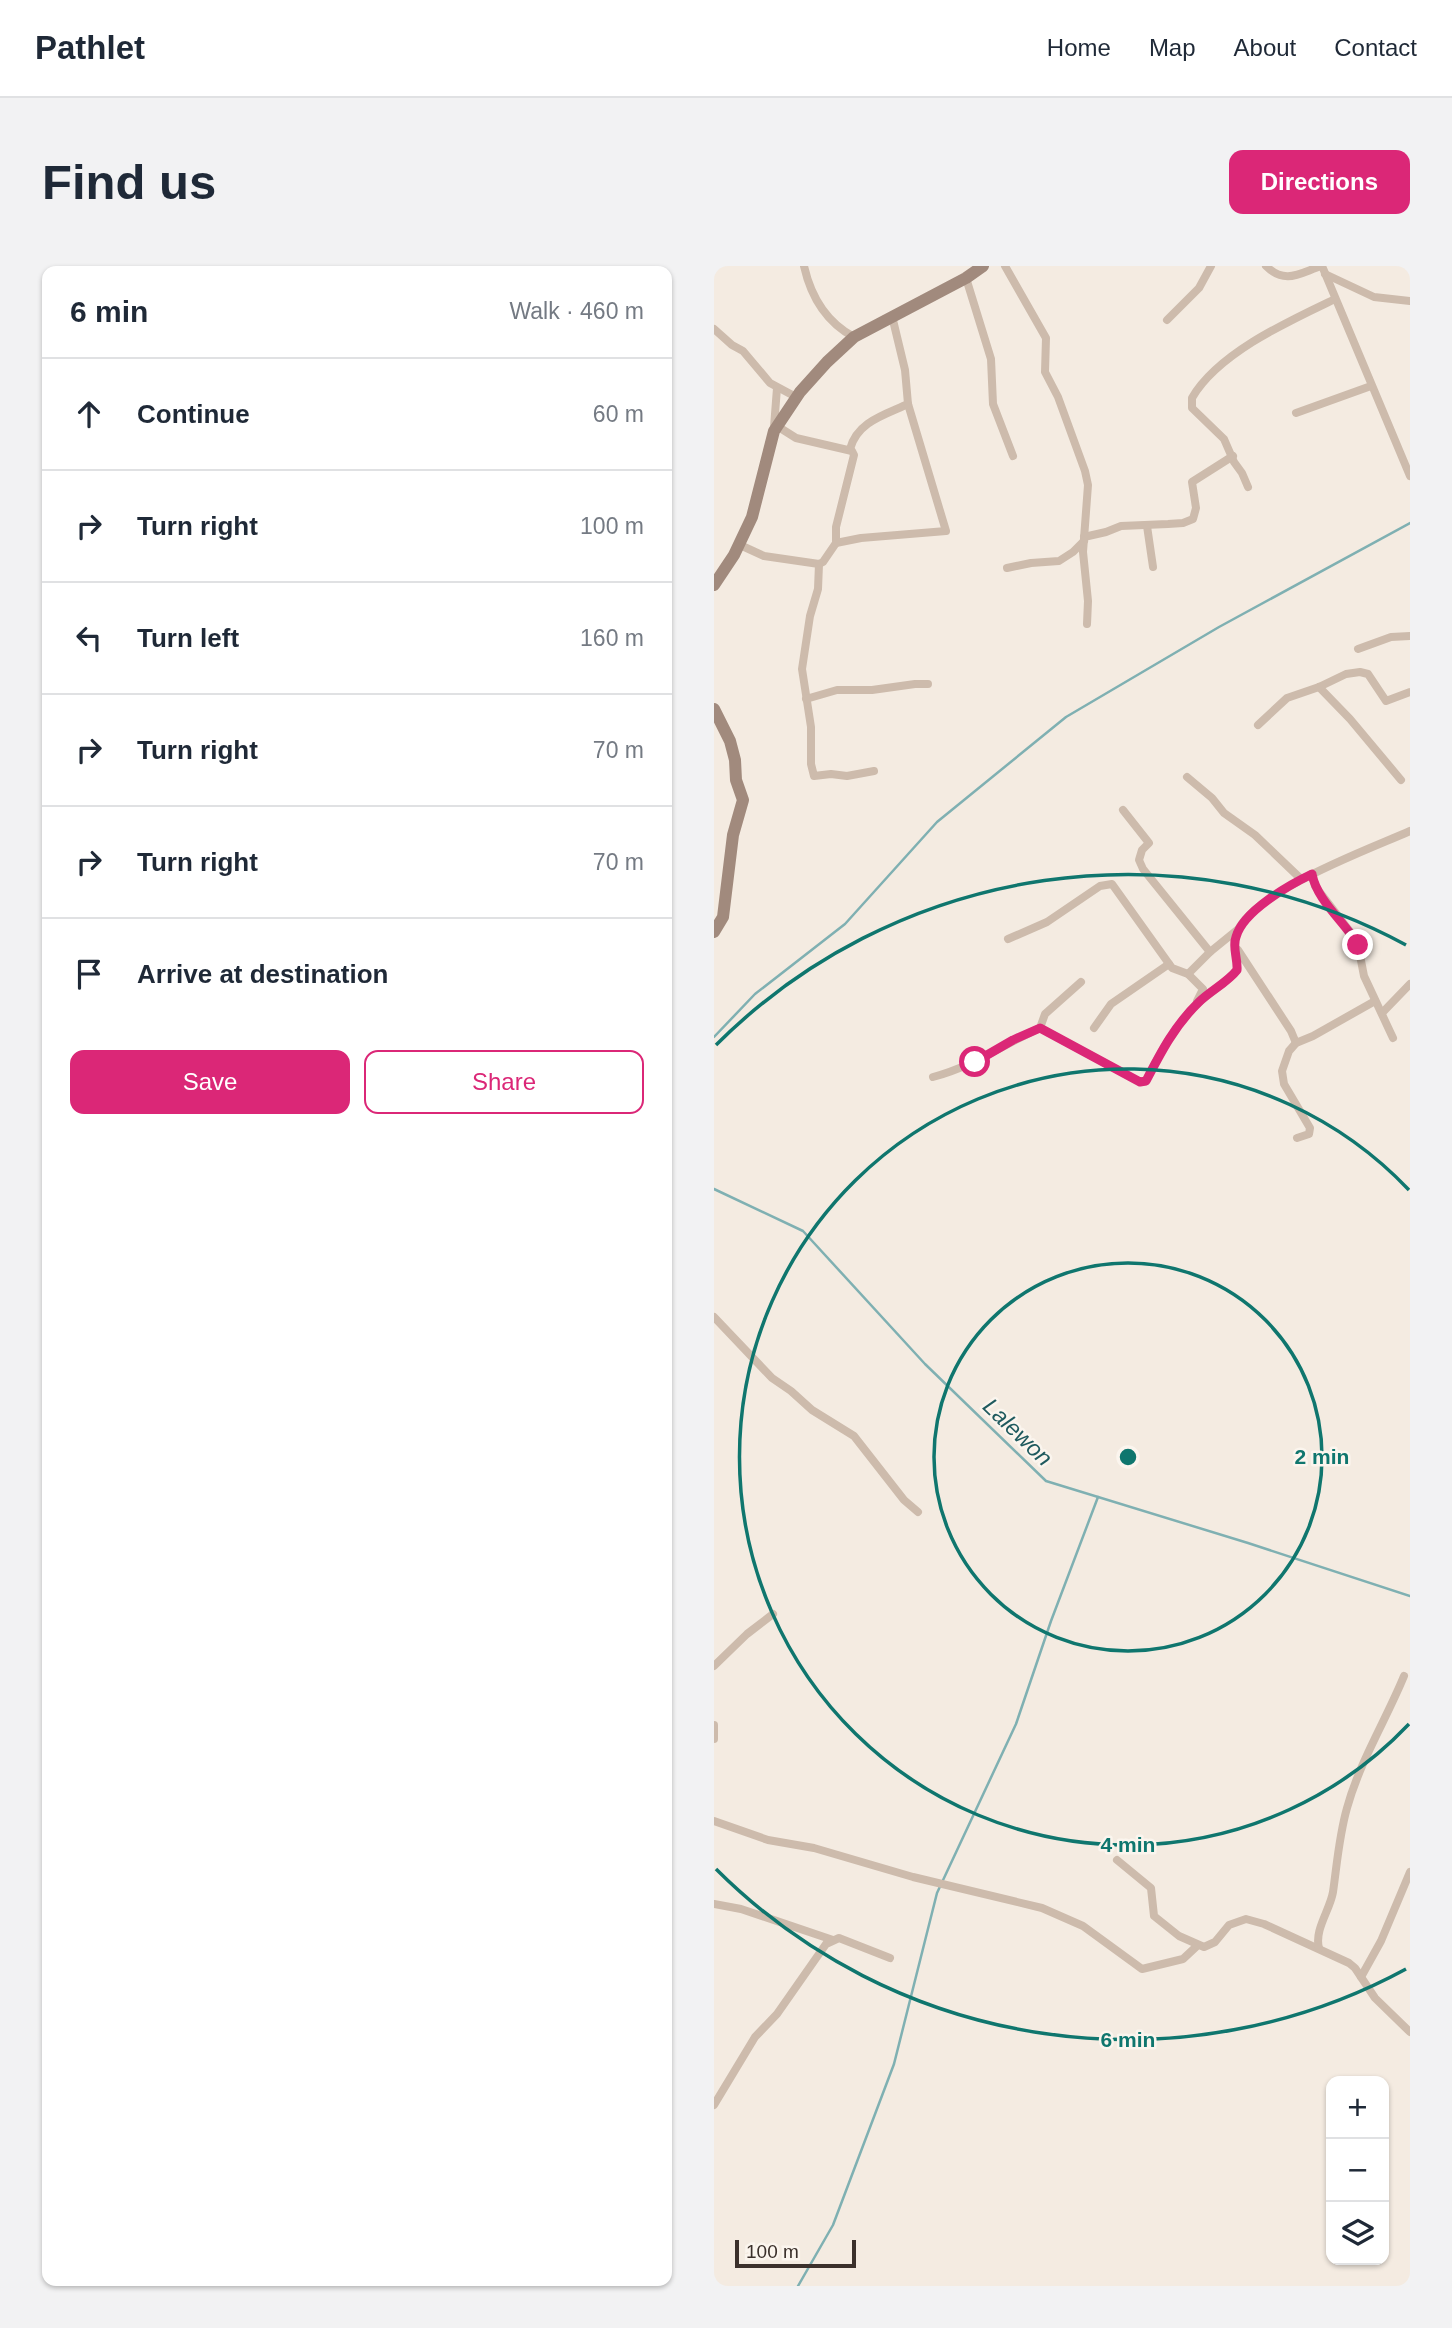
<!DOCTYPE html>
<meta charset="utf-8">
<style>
:root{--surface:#fff;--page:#f2f2f3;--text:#1f2937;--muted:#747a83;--line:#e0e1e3;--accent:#db2777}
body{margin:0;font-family:Helvetica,sans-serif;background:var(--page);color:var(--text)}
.controls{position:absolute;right:21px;bottom:21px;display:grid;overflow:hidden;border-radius:14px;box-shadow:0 2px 5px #0004}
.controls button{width:63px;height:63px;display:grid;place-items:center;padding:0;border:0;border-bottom:2px solid var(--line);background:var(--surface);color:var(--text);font:35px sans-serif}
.scale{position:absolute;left:21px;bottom:18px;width:121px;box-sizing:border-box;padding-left:7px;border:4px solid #3b302b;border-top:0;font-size:19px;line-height:24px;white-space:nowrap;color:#3b302b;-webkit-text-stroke:5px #fbf5ee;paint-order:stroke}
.stop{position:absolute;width:21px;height:21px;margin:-16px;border:5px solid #db2777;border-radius:50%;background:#fff}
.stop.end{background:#db2777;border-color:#fff;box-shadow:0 2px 7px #0008}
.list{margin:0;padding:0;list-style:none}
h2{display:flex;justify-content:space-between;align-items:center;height:91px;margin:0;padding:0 28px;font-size:30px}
h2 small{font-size:23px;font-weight:400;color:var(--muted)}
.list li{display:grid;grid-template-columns:46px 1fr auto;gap:21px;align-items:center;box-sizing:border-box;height:112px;padding:0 28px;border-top:2px solid var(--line)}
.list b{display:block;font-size:26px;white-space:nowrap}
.list em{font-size:23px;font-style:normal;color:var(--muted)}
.actions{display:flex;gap:14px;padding:21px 28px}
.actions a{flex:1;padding:16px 0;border:2px solid var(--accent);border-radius:14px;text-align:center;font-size:24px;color:var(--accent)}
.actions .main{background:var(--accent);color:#fff}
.icon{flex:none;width:38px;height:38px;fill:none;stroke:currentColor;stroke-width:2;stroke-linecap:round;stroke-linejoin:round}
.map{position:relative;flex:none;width:696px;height:2020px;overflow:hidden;border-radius:14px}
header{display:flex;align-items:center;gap:42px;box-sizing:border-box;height:98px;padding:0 35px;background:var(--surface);border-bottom:2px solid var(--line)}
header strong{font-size:33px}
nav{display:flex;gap:38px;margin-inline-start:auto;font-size:24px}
.intro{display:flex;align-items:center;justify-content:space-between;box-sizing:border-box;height:168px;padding:0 42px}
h1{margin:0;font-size:49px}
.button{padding:18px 32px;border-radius:14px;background:var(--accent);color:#fff;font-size:24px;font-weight:700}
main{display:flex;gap:42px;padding:0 42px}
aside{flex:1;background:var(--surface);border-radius:14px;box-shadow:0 2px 5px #0004}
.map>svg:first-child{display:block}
</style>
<header>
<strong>Pathlet</strong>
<nav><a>Home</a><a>Map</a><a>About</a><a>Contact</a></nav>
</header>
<div class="intro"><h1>Find us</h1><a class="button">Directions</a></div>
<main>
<aside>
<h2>6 min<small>Walk · 460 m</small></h2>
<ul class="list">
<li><svg class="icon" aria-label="ahead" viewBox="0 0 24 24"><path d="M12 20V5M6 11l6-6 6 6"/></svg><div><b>Continue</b></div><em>60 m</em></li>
<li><svg class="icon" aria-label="right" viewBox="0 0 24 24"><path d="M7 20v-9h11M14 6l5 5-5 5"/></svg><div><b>Turn right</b></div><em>100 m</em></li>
<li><svg class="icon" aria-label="left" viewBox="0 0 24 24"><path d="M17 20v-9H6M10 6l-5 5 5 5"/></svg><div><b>Turn left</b></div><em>160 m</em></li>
<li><svg class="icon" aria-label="right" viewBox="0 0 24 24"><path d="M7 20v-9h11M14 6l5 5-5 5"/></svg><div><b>Turn right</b></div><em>70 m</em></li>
<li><svg class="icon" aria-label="right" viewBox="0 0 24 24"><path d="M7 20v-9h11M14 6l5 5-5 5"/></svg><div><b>Turn right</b></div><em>70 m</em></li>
<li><svg class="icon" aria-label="arrive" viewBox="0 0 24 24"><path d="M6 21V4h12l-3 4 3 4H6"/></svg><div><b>Arrive at destination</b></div></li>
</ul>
<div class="actions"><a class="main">Save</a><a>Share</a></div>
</aside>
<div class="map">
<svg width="696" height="2020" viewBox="0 0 696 2020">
<rect width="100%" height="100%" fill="#f4ebe1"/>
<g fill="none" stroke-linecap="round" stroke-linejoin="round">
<g stroke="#7fb0b2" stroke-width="2.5">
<path d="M 0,771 L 41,728 L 131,658 L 223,556 L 352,451 L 505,361 L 696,257"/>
<path d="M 0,923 L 89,965 L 211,1098 L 332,1215 L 534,1277 L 696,1330"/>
<path d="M 84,2020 L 119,1959 L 180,1798 L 223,1627 L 302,1458 L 337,1355 L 384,1231"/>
</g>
<g stroke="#cdbbac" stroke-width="8">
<path d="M 90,0 C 97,31 112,56 140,71"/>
<path d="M 291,0 L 332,72 L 331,106 L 344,131 L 371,205 L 374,219 L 369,286 L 374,335 L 373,358"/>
<path d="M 552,0 C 571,19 586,7 607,0"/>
<path d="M 608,0 L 696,210"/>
<path d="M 611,8 L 660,31 L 696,35"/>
<path d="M 252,12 L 277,93 L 279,138 L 299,190"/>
<path d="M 453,54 L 485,22 L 497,0"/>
<path d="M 0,63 L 18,79 L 29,85 L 56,117 L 82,131"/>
<path d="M 582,147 L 657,120"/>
<path d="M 60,161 L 63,122"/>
<path d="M 136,183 C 143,156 170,149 194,138"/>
<path d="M 534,221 L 528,207 L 520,196 L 510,173 L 478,142 L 478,132 C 504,87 575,55 621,33"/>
<path d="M 433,260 L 439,301"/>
<path d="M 370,271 L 392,266 L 407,260 L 454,258 L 469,257 L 479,253 L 482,242 L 478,216 L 519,190"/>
<path d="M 122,277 L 147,272 L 232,265 L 194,138 L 191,104 L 178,50"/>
<path d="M 26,279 L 50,290 L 105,298 L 109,296 L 122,277 L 122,261 L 140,189 L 138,185 L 82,172 L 63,160"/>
<path d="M 105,298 L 104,323 L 96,350 L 88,403 L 97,461 L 97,498 L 100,510 L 117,508 L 133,510 L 160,505"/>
<path d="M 293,302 L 317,297 L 345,295 L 359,286 L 370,275"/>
<path d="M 644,383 L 677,371 L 696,370"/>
<path d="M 605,421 L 636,453 L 687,514"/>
<path d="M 92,433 L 123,424 L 158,424 L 201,418 L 214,418"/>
<path d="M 544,459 L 573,432 L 605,421 L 632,408 L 646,406 L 654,408 L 672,435 L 696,426"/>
<path d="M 473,511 L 498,532 L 510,547 L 541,569 L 587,613"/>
<path d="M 409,544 L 435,577 L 428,584 L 425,594 L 429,603 L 496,686 L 523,664"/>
<path d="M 598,608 L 601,620 L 637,667 L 644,679 L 650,710 L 679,772"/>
<path d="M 294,673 L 333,656 L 386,620 L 398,618 L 458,702 L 474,708 L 489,723 L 483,735"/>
<path d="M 524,684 L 577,765 L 582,777"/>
<path d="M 474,708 L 496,686"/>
<path d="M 367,716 L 331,748 L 326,762 L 426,816 L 432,815 C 446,787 459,763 481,740 C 493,728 514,716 523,704 C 524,693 519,682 521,671 C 533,627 656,583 696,565"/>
<path d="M 668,747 L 696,718"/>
<path d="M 380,762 L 397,738 L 455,698"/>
<path d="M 219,811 C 258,801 290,778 326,762"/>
<path d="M 583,872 L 595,868 L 596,862 L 570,818 L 568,805 L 575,785 L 582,777 L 599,770 L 661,735"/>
<path d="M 0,1051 L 58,1112 L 77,1125 L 98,1144 L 140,1170 L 190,1234 L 204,1246"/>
<path d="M 0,1400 L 33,1368 L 59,1348"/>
<path d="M 0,1459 L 0,1473"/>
<path d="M 0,1555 L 54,1574 L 100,1582 L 199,1611 L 328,1642 L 369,1660 L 428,1703 L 469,1693 L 484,1679"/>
<path d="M 403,1594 L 437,1622 L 440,1650 L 465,1670 L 490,1681 L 501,1676 L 515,1659 L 532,1653 L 550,1658 L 635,1697 L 641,1702 L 661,1732 L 696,1766"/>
<path d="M 0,1638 L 27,1643 L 119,1674"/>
<path d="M 605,1682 C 600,1664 616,1644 619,1626 C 623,1598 625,1570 633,1542 C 646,1495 672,1454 690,1410"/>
<path d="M 647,1711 L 667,1675 L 696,1606"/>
<path d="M 0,1839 L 41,1771 L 63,1748 L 112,1678 L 125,1672 L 176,1692"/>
</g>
<g stroke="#a18a7d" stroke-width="12">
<path d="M 0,319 L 20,289 L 38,251 L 60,165 L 86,126 L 113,96 L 140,71 L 252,12 L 269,0"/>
<path d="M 0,443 L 16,475 L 21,494 L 22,514 L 29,534 L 19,569 L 9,651 L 0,666"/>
</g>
</g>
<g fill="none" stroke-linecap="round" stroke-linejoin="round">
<path stroke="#db2777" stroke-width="9" d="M 261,796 L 299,774 L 326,762 L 426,816 L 432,815 C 447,786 461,759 485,736 C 496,725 514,716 523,704 C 524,693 518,681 522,671 C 529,645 575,619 598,608 C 603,635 631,656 644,679"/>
</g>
<g fill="none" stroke="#0f766e" stroke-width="3.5">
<circle cx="414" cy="1191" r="194"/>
<path d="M695 1458A388 388 0 1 1 695 924"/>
<path d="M692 1703A583 583 0 0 1 2 1603M2 779A583 583 0 0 1 692 679"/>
</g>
<g text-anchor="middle" stroke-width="5" stroke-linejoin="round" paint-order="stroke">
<g font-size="23" font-style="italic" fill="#1f5a5e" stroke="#fbf5ee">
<text transform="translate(304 1166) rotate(44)" y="8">Lalewon</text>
</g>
</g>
<circle cx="414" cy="1191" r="10" fill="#0f766e" stroke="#fbf5ee" stroke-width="3.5"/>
<g font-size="21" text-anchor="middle" font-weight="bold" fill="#0f766e" stroke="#fbf5ee" stroke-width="5" stroke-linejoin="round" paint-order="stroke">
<text x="608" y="1198">2 min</text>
<text x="414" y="1586">4 min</text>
<text x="414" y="1781">6 min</text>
</g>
</svg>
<div class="controls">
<button>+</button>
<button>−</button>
<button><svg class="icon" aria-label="layers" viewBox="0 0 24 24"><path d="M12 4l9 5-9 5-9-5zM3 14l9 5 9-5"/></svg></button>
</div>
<div class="scale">100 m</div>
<div class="stop" style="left:261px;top:796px"></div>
<div class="stop end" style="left:644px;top:679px"></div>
</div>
</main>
